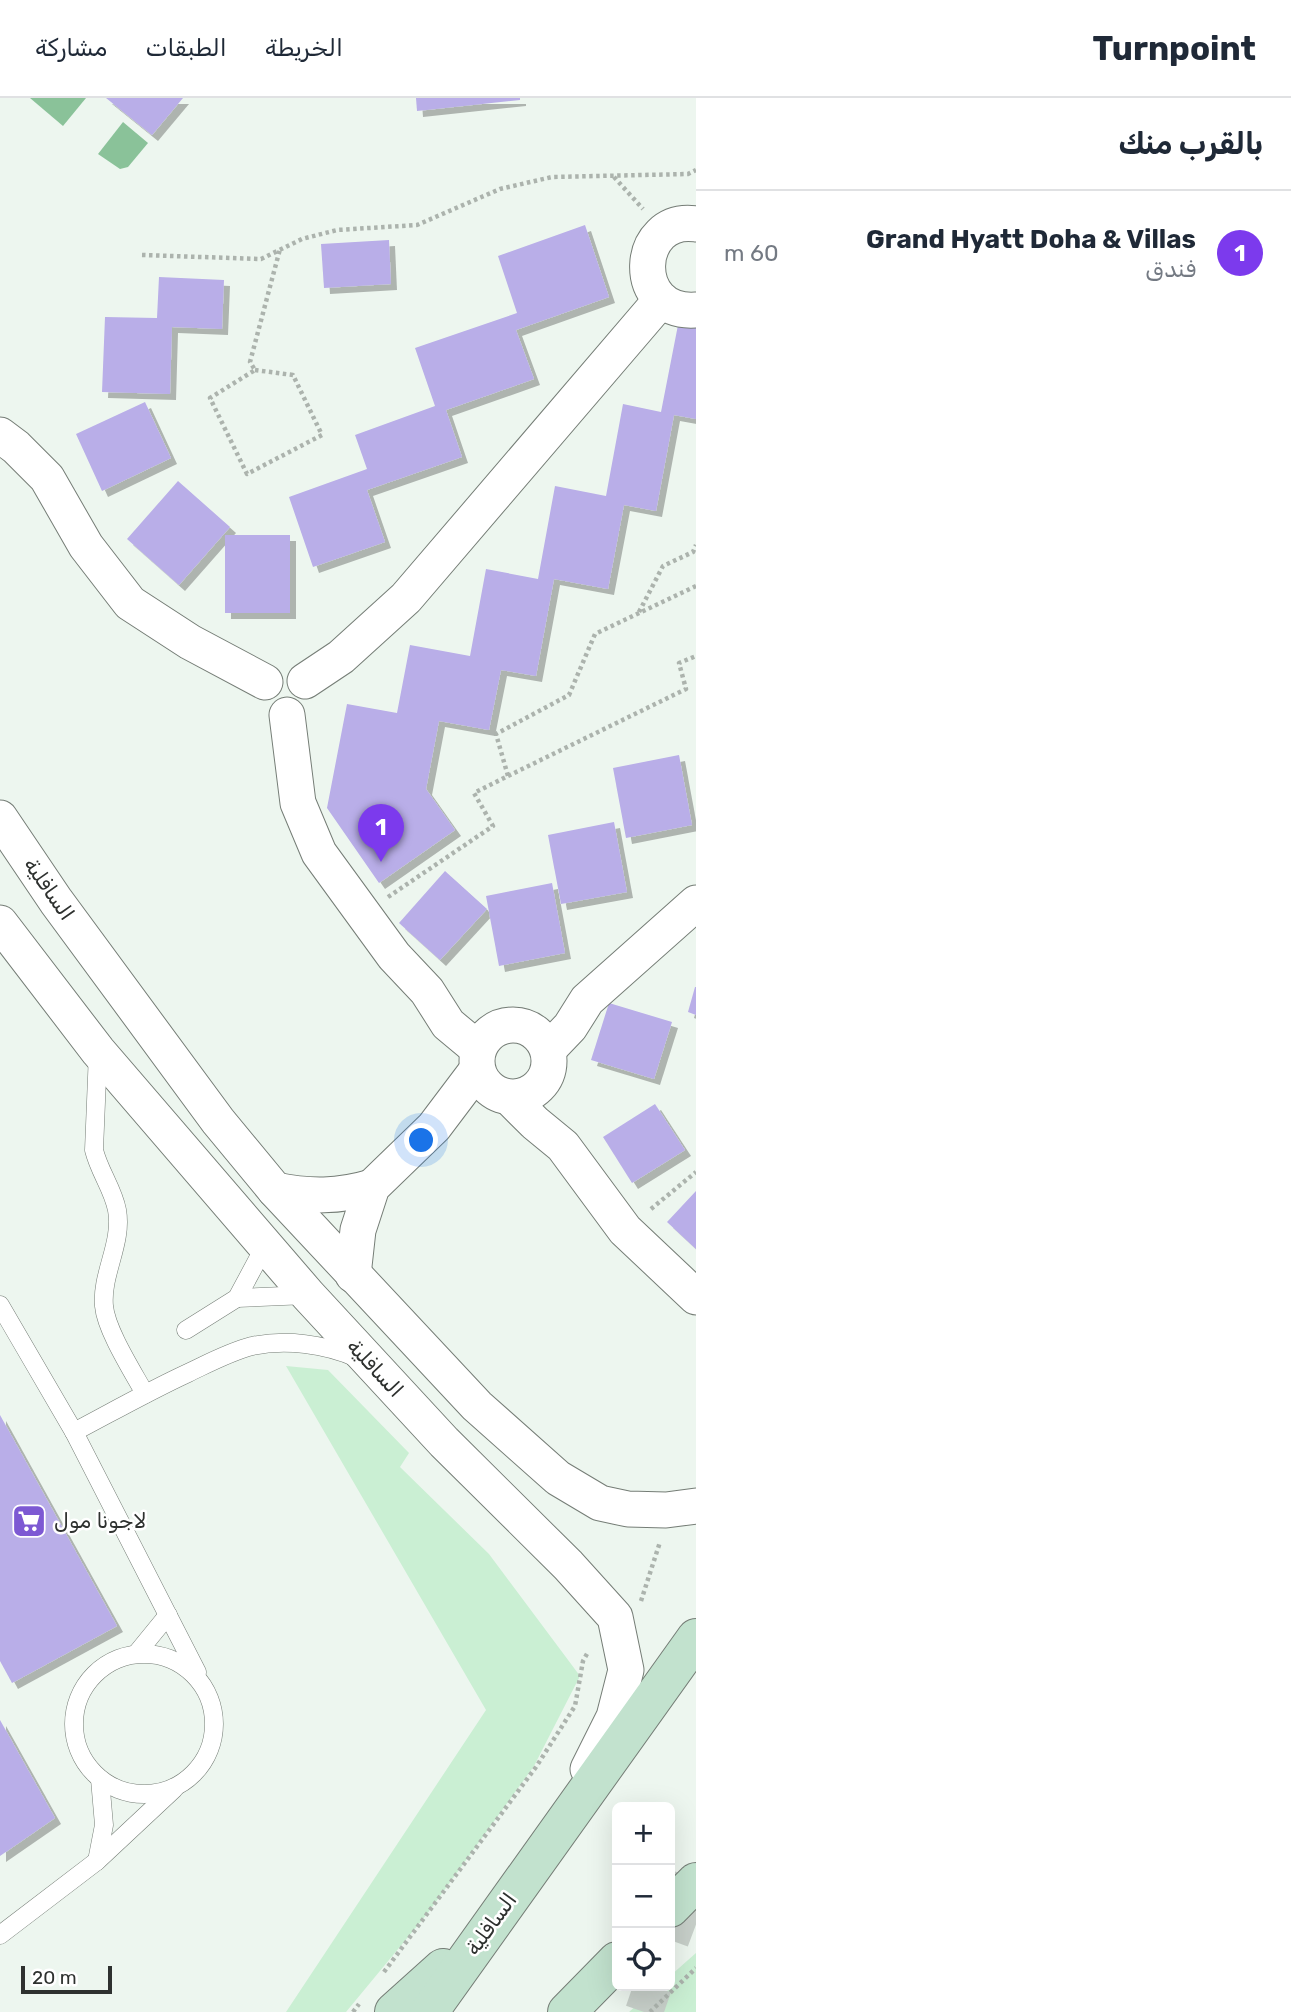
<!DOCTYPE html>
<html lang="ar">
<meta charset="utf-8">
<style>
:root{--surface:#fff;--page:#f2f2f3;--text:#1f2937;--muted:#747a83;--line:#e0e1e3;--accent:#7c3aed}
body{margin:0;font-family:Rubik,Cairo,sans-serif;background:var(--page);color:var(--text);direction:rtl}
.controls{position:absolute;right:21px;bottom:21px;display:grid;overflow:hidden;border-radius:10px;box-shadow:0 7px 28px #0002}
.controls button{width:63px;height:63px;display:grid;place-items:center;padding:0;border:0;border-bottom:2px solid var(--line);background:var(--surface);color:var(--text);font:35px sans-serif}
.scale{position:absolute;left:21px;bottom:18px;width:91px;box-sizing:border-box;padding-left:7px;border:4px solid #2e312f;border-top:0;font-size:19px;line-height:24px;white-space:nowrap;color:#2e312f;-webkit-text-stroke:5px #fff;paint-order:stroke}
.you{position:absolute;left:422px;top:1043px;width:24px;height:24px;margin:-18px;border:5px solid #fff;border-radius:50%;background:#1a73e8;box-shadow:0 0 0 10px #1a73e833}
.badge{display:grid;place-items:center;width:46px;height:46px;border-radius:50%;background:var(--accent);color:#fff;font-size:23px;font-weight:700}
.pin{position:absolute;translate:-50% -58px;filter:drop-shadow(0 2px 4px #0008)}
.pin::after{content:'';position:absolute;top:37px;width:24px;height:21px;background:inherit;clip-path:polygon(0 0,100% 0,50% 100%)}
.list{margin:0;padding:0;list-style:none}
h2{display:flex;justify-content:space-between;align-items:center;height:91px;margin:0;padding:0 28px;font-size:30px}
h2 small{font-size:23px;font-weight:400;color:var(--muted)}
.list li{display:grid;grid-template-columns:46px 1fr auto;gap:21px;align-items:center;box-sizing:border-box;height:126px;padding:0 28px;border-top:2px solid var(--line)}
.list b{display:block;font-size:26px;white-space:nowrap}
.list p{margin:0;font-size:23px;white-space:nowrap;color:var(--muted)}
.list em{font-size:23px;font-style:normal;color:var(--muted)}
.icon{flex:none;width:38px;height:38px;fill:none;stroke:currentColor;stroke-width:2;stroke-linecap:round;stroke-linejoin:round}
.map{position:relative;flex:none;width:696px;height:1914px;overflow:hidden;direction:ltr}
header{display:flex;align-items:center;gap:42px;box-sizing:border-box;height:98px;padding:0 35px;background:var(--surface);border-bottom:2px solid var(--line)}
header strong{font-size:33px}
nav{display:flex;gap:38px;margin-inline-start:auto;font-size:24px}
main{display:flex}
aside{flex:1;background:var(--surface)}
.map>svg:first-child{display:block}
</style>
<header>
<strong>Turnpoint</strong>
<nav><a>الخريطة</a><a>الطبقات</a><a>مشاركة</a></nav>
</header>
<main>
<aside>
<h2>بالقرب منك<small></small></h2>
<ul class="list">
<li><span class="badge">1</span><div><b>Grand Hyatt Doha &amp; Villas</b><p>فندق</p></div><em>60 m</em></li>
</ul>
</aside>
<div class="map">
<svg width="696" height="1914" viewBox="0 0 696 1914">
<defs>
<filter id="shadow"><feDropShadow dx="6" dy="6" stdDeviation="0" flood-color="#0004"/></filter>
</defs>
<rect width="100%" height="100%" fill="#edf6ef"/>
<g fill="#caefd3">
<path d="M 286,1268 L 328,1272 L 409,1355 L 400,1369 L 489,1456 L 580,1578 L 534,1668 L 427,1816 L 346,1914 L 286,1914 L 486,1612 Z"/>
<path d="M 696,1855 L 696,1914 L 629,1914 L 659,1888 L 670,1888 L 670,1878 Z"/>
</g>
<g fill="#8ac299">
<path d="M 30,0 L 86,0 L 63,28 Z"/>
<path d="M 123,24 L 148,45 L 128,69 L 120,71 L 98,56 Z"/>
</g>
<g fill="#b9aee8" filter="url(#shadow)">
<path d="M 106,0 L 183,0 L 152,37 Z"/>
<path d="M 416,0 L 520,0 L 520,2 L 417,13 Z"/>
<path d="M 585,127 L 609,199 L 516,232 L 534,281 L 446,312 L 462,359 L 367,392 L 385,444 L 313,469 L 289,399 L 367,371 L 355,337 L 435,308 L 415,250 L 517,215 L 498,158 Z"/>
<path d="M 389,142 L 391,186 L 324,190 L 321,146 Z"/>
<path d="M 159,179 L 224,182 L 222,231 L 172,229 L 170,296 L 102,294 L 105,219 L 157,220 Z"/>
<path d="M 678,227 L 696,230 L 696,321 L 674,317 L 656,413 L 624,407 L 608,491 L 554,481 L 536,578 L 501,572 L 489,632 L 439,623 L 426,691 L 455,732 L 379,785 L 327,710 L 347,606 L 397,615 L 410,547 L 470,558 L 486,471 L 538,481 L 555,388 L 606,398 L 623,306 L 661,314 Z"/>
<path d="M 145,304 L 171,360 L 102,393 L 76,336 Z"/>
<path d="M 178,383 L 230,429 L 179,487 L 127,441 Z"/>
<rect x="225" y="437" width="65" height="78"/>
<path d="M 679,657 L 692,727 L 626,740 L 613,670 Z"/>
<path d="M 614,724 L 627,794 L 561,806 L 548,737 Z"/>
<path d="M 445,773 L 487,811 L 440,862 L 399,825 Z"/>
<path d="M 552,785 L 565,855 L 499,868 L 486,798 Z"/>
<path d="M 695,889 L 696,889 L 696,917 L 688,914 Z"/>
<path d="M 609,905 L 672,924 L 654,981 L 591,962 Z"/>
<path d="M 655,1006 L 685,1052 L 632,1085 L 603,1039 Z"/>
<path d="M 696,1093 L 696,1151 L 667,1124 Z"/>
<path d="M 0,1317 L 117,1528 L 12,1585 L 0,1563 Z"/>
<path d="M 0,1622 L 55,1720 L 0,1758 Z"/>
</g>
<g fill="none" stroke-linecap="round" stroke-linejoin="round">
<g stroke="#c7cfc9" stroke-width="38" stroke-dasharray="38 19" stroke-linecap="butt">
<path d="M 670,1842 L 693,1780"/>
<path d="M 644,1914 L 653,1888"/>
</g>
<g stroke="#757d76" stroke-width="19">
<g id="lane">
<path d="M 98,955 L 94,1052 C 99,1073 113,1091 117,1112 C 123,1145 101,1176 104,1208 C 106,1232 133,1274 145,1296"/>
<path d="M 237,1200 L 307,1197"/>
<path d="M 0,1207 L 74,1334 L 197,1574"/>
<path d="M 186,1232 L 237,1200 L 266,1146"/>
<path d="M 74,1334 C 112,1314 149,1293 188,1275 C 209,1265 229,1254 252,1248 C 286,1241 325,1246 357,1260"/>
<path d="M 137,1555 L 168,1517"/>
<circle cx="144" cy="1626" r="70"/>
<path d="M 97,1763 L 104,1727 L 100,1681"/>
<path d="M 0,1837 L 97,1763 L 174,1691"/>
</g>
</g>
<g stroke="#757d76" stroke-width="37">
<g id="street">
<path d="M 696,126 C 634,117 629,217 696,212"/>
<path d="M 0,337 L 16,349 L 47,380 L 86,448 L 130,505 L 190,544 L 265,584"/>
<path d="M 305,583 L 341,559 L 406,500 L 661,202"/>
<path d="M 287,617 L 298,705 L 319,755 L 394,858 L 427,893 L 448,926 L 478,951"/>
<path d="M 0,720 L 56,803 L 218,1023 L 275,1092 L 477,1308 L 558,1380 L 600,1405 L 628,1411 L 666,1412 L 696,1408"/>
<path d="M 0,825 L 98,953 L 308,1197 L 444,1344 L 568,1467 L 615,1519 L 626,1572 L 614,1619 L 588,1671"/>
<circle cx="513" cy="963" r="36"/>
<path d="M 548,952 L 570,929 L 587,902 L 696,805"/>
<path d="M 510,1000 L 535,1025 L 563,1048 L 625,1132 L 696,1199"/>
<path d="M 275,1092 C 309,1099 339,1099 372,1089"/>
<path d="M 353,1177 L 358,1132 L 372,1089 L 434,1029 L 477,972"/>
</g>
</g>
<g stroke="#757d76" stroke-width="40">
<g id="secondary">
<path d="M 670,1810 L 696,1784"/>
<path d="M 394,1914 L 443,1870"/>
<path d="M 429,1914 L 696,1540"/>
<path d="M 567,1914 L 617,1863"/>
</g>
</g>
<g stroke="#acb3ad" stroke-width="4.5" stroke-dasharray="3.5 3.5" stroke-linecap="butt">
<path d="M 614,79 L 643,111"/>
<path d="M 142,157 L 261,161 L 302,141 L 337,132 L 417,127 L 500,91 L 552,79 L 688,76 L 696,72"/>
<path d="M 255,272 L 293,277 L 322,337 L 247,376 L 210,300 L 255,272 L 250,264 L 280,151"/>
<path d="M 639,514 L 663,468 L 693,454 L 696,447"/>
<path d="M 508,678 L 686,591 L 679,565 L 696,558"/>
<path d="M 388,799 L 493,728 L 474,695 L 508,678 L 496,636 L 569,597 L 595,536 L 696,488"/>
<path d="M 651,1111 L 696,1074"/>
<path d="M 641,1503 L 660,1444"/>
<path d="M 384,1874 L 536,1669 L 575,1608 L 583,1563 L 588,1554"/>
<path d="M 353,1914 L 359,1906"/>
<path d="M 650,1914 L 696,1870"/>
</g>
<use href="#lane" stroke="#fff" stroke-width="18"/>
<use href="#street" stroke="#fff" stroke-width="35"/>
<use href="#secondary" stroke="#c2e2ce" stroke-width="38"/>
</g>
<defs>
<g id="supermarket-square" transform="scale(1.75)"><rect x="-9" y="-9" width="18" height="18" rx="4" fill="#7d59d3" stroke="#fff"/><path d="M-6-5.5h2.5l.6 2H6L4.5 2H-2.5L-4.4-4H-6ZM-1.5 3.2a1.3 1.3 0 1 0 .1 0ZM3 3.2a1.3 1.3 0 1 0 .1 0Z" fill="#fff"/></g>
</defs>
<g fill-rule="evenodd">
<use href="#supermarket-square" x="29" y="1423"/>
</g>
<g text-anchor="middle" stroke-width="5" stroke-linejoin="round" paint-order="stroke">
<g font-size="21" fill="#2e312f" stroke="#fff">
<text transform="translate(49 791) rotate(55)" y="7">السافلية</text>
<text transform="translate(375 1270) rotate(47)" y="7">السافلية</text>
<text transform="translate(491 1826) rotate(-54)" y="7">السافلية</text>
</g>
<g font-size="21" fill="#2e312f" stroke="#fff" text-anchor="start">
<text x="54" y="1430">لاجونا مول</text>
</g>
</g>
</svg>
<div class="controls">
<button>+</button>
<button>−</button>
<button><svg class="icon" aria-label="locate" viewBox="0 0 24 24"><circle cx="12" cy="12" r="6"/><path d="M12 2v4M12 18v4M2 12h4M18 12h4"/></svg></button>
</div>
<div class="scale">20 m</div>
<div class="you"></div>
<div class="pin badge" style="left:381px;top:764px">1</div>
</div>
</main>
